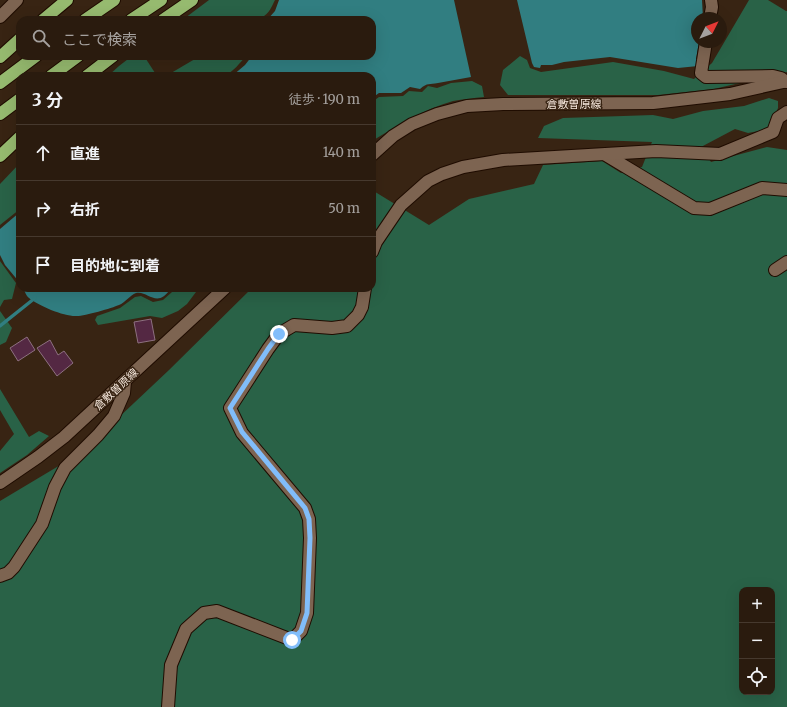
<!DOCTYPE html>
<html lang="ja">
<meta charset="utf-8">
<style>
:root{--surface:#2a1b0e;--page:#36281c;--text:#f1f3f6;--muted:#a5a19e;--line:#46392e}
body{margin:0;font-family:Merriweather,"Noto Sans JP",serif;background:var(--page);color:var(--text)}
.controls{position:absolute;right:12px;bottom:12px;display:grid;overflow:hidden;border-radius:8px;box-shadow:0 4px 16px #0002}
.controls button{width:36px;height:36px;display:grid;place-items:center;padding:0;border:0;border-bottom:1px solid var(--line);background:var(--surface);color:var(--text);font:20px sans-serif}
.compass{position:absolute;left:691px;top:12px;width:36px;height:36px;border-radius:50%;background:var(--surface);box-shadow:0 4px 16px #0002;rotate:48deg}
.stop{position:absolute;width:12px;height:12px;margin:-9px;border:3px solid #81bdfa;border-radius:50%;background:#fff}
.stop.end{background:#81bdfa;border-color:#fff;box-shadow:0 1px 4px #0008}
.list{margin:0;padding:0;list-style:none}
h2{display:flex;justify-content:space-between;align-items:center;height:52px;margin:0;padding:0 16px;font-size:17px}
h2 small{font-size:13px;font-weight:400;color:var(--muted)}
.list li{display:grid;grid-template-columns:26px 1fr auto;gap:12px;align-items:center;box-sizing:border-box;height:56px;padding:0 16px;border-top:1px solid var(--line)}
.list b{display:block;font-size:15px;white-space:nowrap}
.list em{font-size:13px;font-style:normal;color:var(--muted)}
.icon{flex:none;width:22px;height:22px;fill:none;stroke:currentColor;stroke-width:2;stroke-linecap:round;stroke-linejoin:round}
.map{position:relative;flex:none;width:787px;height:707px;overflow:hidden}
.search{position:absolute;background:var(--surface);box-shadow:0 4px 16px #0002;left:16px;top:16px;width:360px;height:44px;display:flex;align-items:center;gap:10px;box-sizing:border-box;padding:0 14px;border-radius:12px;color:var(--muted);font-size:15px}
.panel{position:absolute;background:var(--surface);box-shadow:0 4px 16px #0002;left:16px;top:72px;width:360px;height:220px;border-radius:12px}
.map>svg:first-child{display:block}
</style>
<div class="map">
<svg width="787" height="707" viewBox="0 0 787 707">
<rect width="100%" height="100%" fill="#382413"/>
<g fill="#296247" fill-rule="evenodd">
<path d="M 209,0 L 275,0 C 272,6 269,14 262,17 C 253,23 200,20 186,20 L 185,18 Z"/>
<path d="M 749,0 L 768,0 L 786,11 L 787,11 L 787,72 L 714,89 L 658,95 L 508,95 L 500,85 L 503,70 L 520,56 L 527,60 L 530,68 L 541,72 L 613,62 L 664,71 L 694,79 L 712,63 Z"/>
<path d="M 132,56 L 144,56 L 157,76 L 108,76 L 119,66 Z"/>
<path d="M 200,56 L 246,56 C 240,63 233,72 224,76 L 166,76 Z"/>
<path d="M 472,81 L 482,86 L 484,97 C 474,98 463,99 453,101 C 424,109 397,126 372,141 L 372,102 L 379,97 L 403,96 L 409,91 L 422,92 L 428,86 L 437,88 L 451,83 Z"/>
<path d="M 769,98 L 778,101 L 778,108 L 769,129 L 748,133 L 735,129 L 701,147 L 711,162 L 767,147 L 787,150 L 787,707 L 0,707 L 0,501 L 82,452 L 169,370 L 252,288 L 372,288 L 372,190 L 429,225 L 469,199 L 534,184 L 543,165 L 602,161 L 621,173 L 642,167 L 652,142 L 538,138 L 544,126 L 563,118 L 653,115 L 673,119 L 703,111 L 744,106 ZM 742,590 L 772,590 L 772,692 L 742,692 Z"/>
<path d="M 20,163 L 20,209 L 0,225 L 0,184 Z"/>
<path d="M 0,261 L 16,283 L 12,299 L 4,300 L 0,307 Z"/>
<path d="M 175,288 L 199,288 L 187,304 L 178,311 L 162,318 L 150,316 L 98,325 L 95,320 L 97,316 L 120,308 L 135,297 L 141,296 L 153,302 L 163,300 L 172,292 Z"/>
<path d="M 0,311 L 12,328 L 6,342 L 0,345 Z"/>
<path d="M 0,389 L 29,437 L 39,431 L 49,436 L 27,455 L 0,473 L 0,451 L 14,434 L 0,410 Z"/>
</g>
<g fill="#317e81">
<path d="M 279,0 L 454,0 L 471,77 C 460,79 449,81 438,83 C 429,85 428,82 420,89 L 410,87 L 401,93 L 379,93 L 372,98 L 372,76 L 232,76 L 245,65 L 252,56 L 372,56 L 372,20 L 267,20 L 275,11 Z"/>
<path d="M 517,0 L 702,0 L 703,18 L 697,18 L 697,42 L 699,42 L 696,59 L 699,59 L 698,66 L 678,68 L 610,57 L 564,62 L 552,65 L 541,65 L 540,68 L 534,67 L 532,63 Z"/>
<path d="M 20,212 L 20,283 L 5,265 L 0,255 L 0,229 Z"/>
<path d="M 23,288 L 171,288 C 157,310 148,290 136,293 C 130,295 125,303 119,305 C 112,308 85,316 77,316 C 65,317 39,306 29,298 C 26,296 25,291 23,288 Z"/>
</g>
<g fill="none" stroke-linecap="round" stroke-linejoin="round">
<path stroke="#317e81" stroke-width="3.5" d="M 0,326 L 35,298"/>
</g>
<g fill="#542843" stroke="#8d7080">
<path d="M 151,319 L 155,340 L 138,343 L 134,322 Z"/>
<path d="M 27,337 L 35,350 L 18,361 L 10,348 Z"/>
<path d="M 50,340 L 58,355 L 64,351 L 73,363 L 57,376 L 37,348 Z"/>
</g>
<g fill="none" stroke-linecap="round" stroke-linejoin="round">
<g stroke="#1f0c00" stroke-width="14">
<g id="street">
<path d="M 0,17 L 17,0"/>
<path d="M 710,18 L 712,7 L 711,0"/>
<path d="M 706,42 L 701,73 L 706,77 L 773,76 L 781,78 L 786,82"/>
<path d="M 606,155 L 694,208 L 710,209 L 762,188 L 787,190"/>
<path d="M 372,252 L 376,242 L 401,205 L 428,181 L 442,174 L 463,167 L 503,160 L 656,151 L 720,154 L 773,132 L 778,118 L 787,112"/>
<path d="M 775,270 L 787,262"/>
<path d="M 0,576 L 8,573 L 14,567 L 42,524 L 55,487 L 65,468 L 98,435 L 114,416 L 124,393 L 125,381"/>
<path d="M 168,707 L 171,665 L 186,629 L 204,613 L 217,611 L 292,640 L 301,631 L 307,613 L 310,538 L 309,519 L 305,508 L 242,433 L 230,408 L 268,349 L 279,334 L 294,325 L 332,328 L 347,326 L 358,315 L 362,307 L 365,288"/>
</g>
</g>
<g stroke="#1f0c00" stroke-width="14">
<g id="secondary">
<path d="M 372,155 L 393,136 L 412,124 L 437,114 L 467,106 L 503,104 L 653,103 L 730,94 L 787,81"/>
<path d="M 0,483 L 38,457 L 64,437 L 225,288"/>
</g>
</g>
<g stroke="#1f0c00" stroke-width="14">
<g id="highway">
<path d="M 43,20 L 67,0"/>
<path d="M 85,20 L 114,0"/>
<path d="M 131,20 L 161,0"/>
<path d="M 163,20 L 192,0"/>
<path d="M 0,57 L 20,39"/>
<path d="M 51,76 L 78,56"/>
<path d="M 87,76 L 113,56"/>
<path d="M 0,83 L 36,56"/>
<path d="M 0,114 L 20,99"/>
<path d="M 0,156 L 20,137"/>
</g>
</g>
<use href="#street" stroke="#7d6451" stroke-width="12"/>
<use href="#secondary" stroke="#7d6451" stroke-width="12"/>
<use href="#highway" stroke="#96ba6f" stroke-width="12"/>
</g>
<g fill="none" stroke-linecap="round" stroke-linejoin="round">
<path stroke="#81bdfa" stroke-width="5" d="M 279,334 L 268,349 L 230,408 L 242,432 L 305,508 L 309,519 L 310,538 L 307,613 L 301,631 L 292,640"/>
</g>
<g text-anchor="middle" stroke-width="3" stroke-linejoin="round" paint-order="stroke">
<g font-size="11" fill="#f6e8dd" stroke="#382413">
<text x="574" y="108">倉敷曽原線</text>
<text transform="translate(116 389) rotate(-43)" y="4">倉敷曽原線</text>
</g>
</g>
</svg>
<div class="controls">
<button>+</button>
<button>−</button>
<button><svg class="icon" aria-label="locate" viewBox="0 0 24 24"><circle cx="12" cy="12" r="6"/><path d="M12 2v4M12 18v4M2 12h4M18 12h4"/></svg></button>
</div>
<svg class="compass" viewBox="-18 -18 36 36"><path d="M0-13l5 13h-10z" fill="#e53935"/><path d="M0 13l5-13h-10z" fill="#a5a19e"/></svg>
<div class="stop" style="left:292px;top:640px"></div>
<div class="stop end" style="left:279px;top:334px"></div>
<div class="search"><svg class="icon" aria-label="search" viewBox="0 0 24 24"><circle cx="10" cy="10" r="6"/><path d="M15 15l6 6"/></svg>ここで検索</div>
<section class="panel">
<h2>3 分<small>徒歩 · 190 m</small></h2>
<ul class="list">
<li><svg class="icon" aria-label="ahead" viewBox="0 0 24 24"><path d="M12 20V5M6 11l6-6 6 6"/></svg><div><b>直進</b></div><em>140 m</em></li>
<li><svg class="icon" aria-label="right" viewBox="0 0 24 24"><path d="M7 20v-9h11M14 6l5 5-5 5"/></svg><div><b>右折</b></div><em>50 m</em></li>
<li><svg class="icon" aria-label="arrive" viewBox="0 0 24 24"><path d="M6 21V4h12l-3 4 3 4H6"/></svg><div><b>目的地に到着</b></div></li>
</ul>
</section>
</div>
